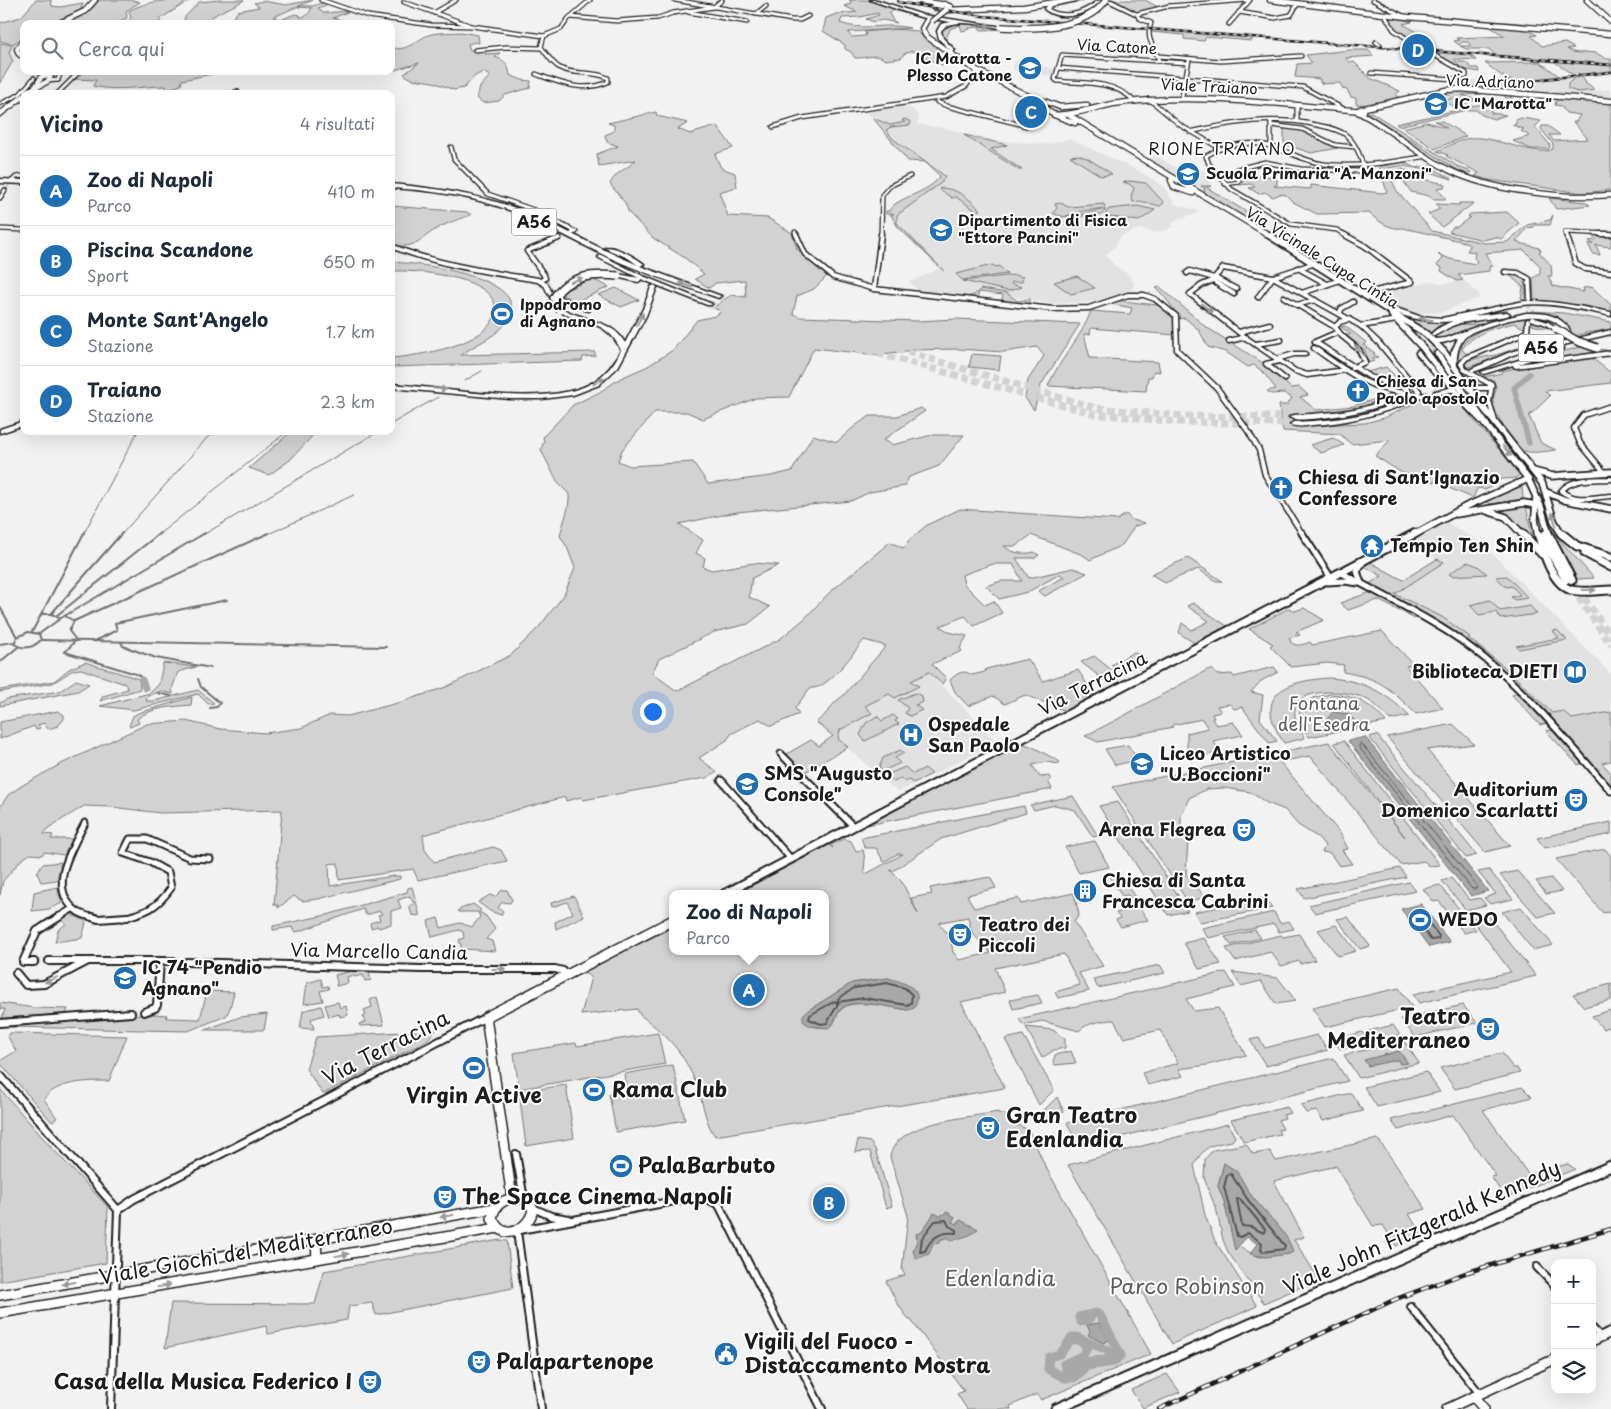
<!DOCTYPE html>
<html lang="it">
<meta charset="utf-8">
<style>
:root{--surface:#fff;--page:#f6f6f7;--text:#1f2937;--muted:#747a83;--line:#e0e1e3;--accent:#1f6fb2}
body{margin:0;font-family:"Playpen Sans",sans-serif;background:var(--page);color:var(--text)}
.controls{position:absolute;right:15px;bottom:15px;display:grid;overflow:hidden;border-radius:10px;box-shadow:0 5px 20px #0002}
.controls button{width:45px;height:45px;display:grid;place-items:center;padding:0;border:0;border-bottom:1px solid var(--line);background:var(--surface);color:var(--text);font:25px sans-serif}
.you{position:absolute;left:652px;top:711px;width:18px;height:18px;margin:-12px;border:4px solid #fff;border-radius:50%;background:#1a73e8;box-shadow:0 0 0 8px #1a73e833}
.badge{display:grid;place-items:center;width:32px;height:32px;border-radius:50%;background:var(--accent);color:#fff;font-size:16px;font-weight:700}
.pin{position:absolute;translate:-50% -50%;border:2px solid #fff;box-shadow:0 1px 5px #0006}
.popup{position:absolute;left:669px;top:890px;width:160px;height:65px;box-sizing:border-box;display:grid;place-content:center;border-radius:10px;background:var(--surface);filter:drop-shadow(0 1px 4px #0005);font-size:16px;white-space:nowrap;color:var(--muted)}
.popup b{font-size:19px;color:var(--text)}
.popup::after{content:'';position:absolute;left:50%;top:100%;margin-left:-10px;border:10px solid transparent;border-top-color:var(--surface)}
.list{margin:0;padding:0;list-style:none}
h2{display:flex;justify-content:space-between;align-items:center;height:65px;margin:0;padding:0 20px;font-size:21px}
h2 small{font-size:16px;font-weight:400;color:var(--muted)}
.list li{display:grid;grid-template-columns:32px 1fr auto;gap:15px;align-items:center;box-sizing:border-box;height:70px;padding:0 20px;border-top:1px solid var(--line)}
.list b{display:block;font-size:19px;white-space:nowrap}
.list p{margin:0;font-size:16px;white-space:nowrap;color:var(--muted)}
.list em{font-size:16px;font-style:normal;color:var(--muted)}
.icon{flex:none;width:28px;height:28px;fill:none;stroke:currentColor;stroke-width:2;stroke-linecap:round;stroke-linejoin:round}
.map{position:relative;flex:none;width:1611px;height:1409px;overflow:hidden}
.search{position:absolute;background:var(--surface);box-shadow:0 5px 20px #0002;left:20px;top:20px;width:375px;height:55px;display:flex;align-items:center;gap:12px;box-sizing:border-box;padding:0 18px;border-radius:10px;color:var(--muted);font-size:19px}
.panel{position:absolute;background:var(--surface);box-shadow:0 5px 20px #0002;left:20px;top:90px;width:375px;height:345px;border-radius:10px}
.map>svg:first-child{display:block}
</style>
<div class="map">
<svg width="1611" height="1409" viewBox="0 0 1611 1409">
<rect width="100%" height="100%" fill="#f2f2f2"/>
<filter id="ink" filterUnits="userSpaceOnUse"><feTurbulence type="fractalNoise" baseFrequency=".02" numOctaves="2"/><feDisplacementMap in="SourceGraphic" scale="10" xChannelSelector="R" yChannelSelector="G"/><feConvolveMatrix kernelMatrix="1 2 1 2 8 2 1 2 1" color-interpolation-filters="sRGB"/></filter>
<g filter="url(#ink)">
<g fill="#e2e2e2">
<path d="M 1020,60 L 1056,70 L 1054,76 L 1034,75 L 1028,77 L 1013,69 L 1014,62 Z"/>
<path d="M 1611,71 L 1611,74 L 1574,78 L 1568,84 L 1593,91 L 1611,89 L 1611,99 L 1461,87 L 1459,80 L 1506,79 L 1519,81 Z"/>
<path d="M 902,106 L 911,108 L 917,114 L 919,119 L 916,124 L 944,128 L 997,141 L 1049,144 L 1069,139 L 1139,171 L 1162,185 L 1175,204 L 1199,211 L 1193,216 L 1189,215 L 1184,219 L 1179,218 L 1171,224 L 1174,226 L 1165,231 L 1155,232 L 1139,229 L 1121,236 L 1114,248 L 1105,255 L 1115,266 L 1127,273 L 1134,283 L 1133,288 L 1105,301 L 1054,304 L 978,291 L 967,300 L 922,294 L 909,282 L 939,269 L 895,224 L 893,216 L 920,198 L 941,176 L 935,169 L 892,140 L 867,112 L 871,110 Z"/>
<path d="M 1156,156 L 1183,172 L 1202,170 L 1212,184 L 1201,186 L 1206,190 L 1200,192 L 1145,159 Z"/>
<path d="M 1463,280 L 1479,294 L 1479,298 L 1442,312 L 1411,314 L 1374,296 L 1433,281 L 1442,284 Z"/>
<path d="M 1445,522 L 1472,537 L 1500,561 L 1611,674 L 1611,712 L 1571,719 L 1552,713 L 1507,669 L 1487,653 L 1383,592 L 1437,559 L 1406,543 Z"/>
<path d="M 929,672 L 997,742 L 898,792 L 823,727 L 853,709 Z"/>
</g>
<g fill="#d2d2d2" stroke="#777" fill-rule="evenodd">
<path d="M 36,0 L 51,0 L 52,6 L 60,7 L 83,3 L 81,10 L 49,24 L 24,24 L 24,37 L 13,44 L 0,41 L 0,23 L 21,17 Z"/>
<path d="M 99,0 L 132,0 L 140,2 L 126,11 L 127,18 L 122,20 L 126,23 L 131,18 L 129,11 C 147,0 170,0 190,0 L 160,19 L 161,24 L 117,24 L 120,21 L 114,24 L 65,24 L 93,8 Z"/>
<path d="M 220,0 L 244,0 C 234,7 217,11 209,20 L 210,24 L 183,24 L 185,17 L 199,2 Z"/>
<path d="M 313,0 L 273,17 L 280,19 L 278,21 L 295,14 L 300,15 L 300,17 C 308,17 308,14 312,8 L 298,7 C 304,5 306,6 312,6 C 319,5 321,1 329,4 L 318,8 L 323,13 L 350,11 L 333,18 L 352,23 L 366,23 L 363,24 L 235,24 L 232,20 L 238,11 L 259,7 L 254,3 L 263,1 L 286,5 Z"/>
<path d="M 849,0 L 869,0 L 902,11 L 927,17 L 921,18 L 893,10 L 889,13 L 893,21 L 897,23 L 883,20 L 874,22 L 866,19 L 879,15 L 878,13 L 860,17 L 842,18 L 840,23 C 862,32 887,22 910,28 L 849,32 L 848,33 L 852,37 L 865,36 L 866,34 L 864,32 L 895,29 L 916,31 L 956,61 L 942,65 L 912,51 L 904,54 L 901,58 L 885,60 C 877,52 866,59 855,58 L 851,52 L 845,49 L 845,45 L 823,31 L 826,18 L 836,14 L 857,12 L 844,6 L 850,4 L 851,1 Z"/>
<path d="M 1112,0 L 1145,0 L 1158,7 L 1136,12 Z"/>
<path d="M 1393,17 L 1412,22 L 1403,24 L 1426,37 L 1414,39 L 1436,49 L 1443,50 C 1423,52 1398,37 1389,19 Z"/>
<path d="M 957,23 L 1014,29 C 1003,29 992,30 981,30 L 979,27 L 969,28 L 970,29 L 962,31 L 960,25 L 950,29 L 946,39 L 956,49 L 954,49 L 943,39 L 942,30 L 946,25 Z"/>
<path d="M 1487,25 L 1524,28 L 1537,35 L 1531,36 L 1542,46 L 1565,43 L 1574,48 L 1567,49 C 1576,56 1586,51 1595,53 C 1602,55 1604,60 1611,59 L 1611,64 L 1495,55 L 1489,49 L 1466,49 L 1460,46 L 1471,46 L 1468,42 L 1462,42 L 1459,45 L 1454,41 L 1460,40 L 1456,38 L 1505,36 Z"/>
<path d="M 1151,30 L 1252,38 L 1252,41 L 1206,37 L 1204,41 L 1184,39 L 1184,35 L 1151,32 Z"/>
<path d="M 461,32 L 478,35 L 479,43 L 475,42 L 468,44 L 470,50 L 486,51 L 485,54 L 500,53 L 495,57 C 506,61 508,64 510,75 L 522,80 L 531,81 L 530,88 L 505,95 L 499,101 L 483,103 L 477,98 L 480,87 L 490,76 L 483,72 L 475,76 L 464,88 L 454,90 L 433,82 L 412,79 L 405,75 L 404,74 L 419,63 L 391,71 L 391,47 C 407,54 418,37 432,34 C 441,32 452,33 461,32 Z"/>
<path d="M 0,43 L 12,45 L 9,53 L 13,61 L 0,83 Z"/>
<path d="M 1350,50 L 1368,50 L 1374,56 L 1346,58 L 1350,62 L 1354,62 L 1370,78 L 1400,91 L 1395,95 L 1400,98 L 1370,105 L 1356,104 L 1356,98 L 1351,97 L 1347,90 L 1343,89 L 1340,83 L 1321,84 L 1323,83 L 1320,83 L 1320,79 L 1295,77 L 1297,64 L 1312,63 L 1306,55 Z"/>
<path d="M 1431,52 L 1470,55 L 1476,60 L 1455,59 L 1456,62 L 1465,62 L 1472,68 L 1478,68 L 1479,72 L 1458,68 Z"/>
<path d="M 1475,55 L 1611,66 L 1611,71 L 1573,75 L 1555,62 Z"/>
<path d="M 1540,62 L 1559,76 L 1519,81 L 1507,80 L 1485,63 Z"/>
<path d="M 83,71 L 227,71 L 182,80 L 181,85 L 166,90 L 166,86 C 141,86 117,92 93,86 L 96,80 L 74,79 Z"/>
<path d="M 1582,77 L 1586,83 L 1585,83 L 1595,90 L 1578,92 L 1568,89 L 1568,84 L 1574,78 Z"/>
<path d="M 1463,91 L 1478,92 L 1481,94 L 1462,95 L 1478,100 L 1464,102 L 1469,106 L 1488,104 L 1494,108 L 1507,106 L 1510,101 L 1502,94 L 1521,95 L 1510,97 L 1515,103 L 1505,108 L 1491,110 L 1491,113 L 1506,115 L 1494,119 L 1482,115 L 1476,110 L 1466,110 L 1399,126 L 1396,124 L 1462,109 L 1465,107 L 1461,104 L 1456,104 L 1459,108 L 1440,101 L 1453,98 L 1446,94 L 1448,93 L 1446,92 Z"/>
<path d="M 1557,98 L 1611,103 L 1611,190 L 1582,193 L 1489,180 L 1475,176 L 1479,173 L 1446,156 L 1448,155 L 1437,151 C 1448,147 1460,139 1471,138 C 1492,135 1538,158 1553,149 L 1553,144 L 1541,129 L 1542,126 L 1548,126 L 1560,135 L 1549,135 L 1554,141 L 1588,139 L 1573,122 L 1576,122 L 1580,115 L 1566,113 L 1561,106 L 1555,105 Z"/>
<path d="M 656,112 L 657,116 L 688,123 L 678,129 L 690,134 L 717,126 L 733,148 L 715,154 L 721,168 L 735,173 L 737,187 L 719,192 L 728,216 L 768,218 L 792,233 L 797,249 L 827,276 L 814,289 L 797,296 L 793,314 L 800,317 L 918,321 L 956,319 L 1080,324 L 1041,385 L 1034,410 L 1025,398 L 1028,380 L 1044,356 L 1037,347 L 1003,352 L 959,349 L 913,350 L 876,355 L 814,348 L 789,397 L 756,398 L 703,419 L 687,412 L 655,412 L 622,450 L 618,461 L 630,466 L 693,462 L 708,484 L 771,476 L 792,471 L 813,435 L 837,442 L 855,426 L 870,416 L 897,416 L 921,408 L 925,411 L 883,440 L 892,445 L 932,435 L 964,435 L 939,466 L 909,477 L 905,486 L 870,492 L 851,501 L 737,512 L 679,524 L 703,540 L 696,553 L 705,558 L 703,567 L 712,570 L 754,563 L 779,565 L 752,578 L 749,597 L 770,607 L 748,624 L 714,632 L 659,659 L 652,673 L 677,691 L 780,639 L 803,620 L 830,592 L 890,542 L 903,548 L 908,543 L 908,541 L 927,525 L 960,509 L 1117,520 L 1126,514 L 1132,520 L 1145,523 L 1135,526 L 1122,545 L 1090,560 L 1083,555 L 1031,535 L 1016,546 L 1004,546 C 1012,553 1023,555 1034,552 L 1039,555 L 1035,558 L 1016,558 L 1029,578 L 1073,568 L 1087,573 L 1045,596 L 1038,591 L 1064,577 L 1060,574 L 1028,592 L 999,599 L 986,586 L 1001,581 L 1022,581 L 1013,564 L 993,564 L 962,575 L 964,584 L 985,605 L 994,601 L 1002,613 L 974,626 L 965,616 L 940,626 L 949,632 L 967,636 L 960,648 L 962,651 L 932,664 L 946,678 L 942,684 L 929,672 L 911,681 L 919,686 L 895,698 L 889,694 L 865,706 L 872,713 L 840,730 L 838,739 L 848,747 L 805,772 L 785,755 L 811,740 L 819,746 L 833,736 L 816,722 C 828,715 832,702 843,696 L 886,646 L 864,640 C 853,653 827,691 810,688 L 795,708 L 799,714 L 771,726 L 760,719 L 731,734 L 727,740 L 699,758 L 717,772 L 706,778 L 583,800 L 581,797 L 566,801 L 565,797 L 423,835 L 425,850 L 434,862 L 493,847 L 501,850 L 507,861 L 418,880 L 413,869 L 339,880 L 338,863 L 329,864 L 330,886 L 394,876 L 400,876 L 400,879 L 318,899 L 302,901 L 294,896 L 278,908 L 278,905 L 274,905 L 282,810 L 161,813 L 111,807 L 84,806 L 47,829 L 44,834 L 53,835 L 51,839 L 73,839 L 64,855 L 44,852 L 42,855 L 30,854 L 21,860 L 3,881 L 0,895 L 0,807 L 8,795 L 23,785 L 59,765 L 147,724 L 186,721 L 220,729 L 265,733 L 301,728 L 330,715 L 348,716 L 401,702 L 446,687 L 511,655 L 539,627 L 564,595 L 575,568 L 567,547 L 560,536 C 563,521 570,509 569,494 L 558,483 L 541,450 L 544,441 L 543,437 L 573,405 L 598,393 L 621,378 L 648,366 L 673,350 L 697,320 L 715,316 L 722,311 L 713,308 L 731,295 L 746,297 L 745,280 L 716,283 L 709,288 L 695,279 L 704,274 L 685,258 L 653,238 L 629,213 L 625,203 L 610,184 C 616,171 626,170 636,160 L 599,166 L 597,154 L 618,146 L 607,142 L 605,135 L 614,131 L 614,125 L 608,123 Z"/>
<path d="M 1371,112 L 1457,166 L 1471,172 L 1467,174 L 1454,168 L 1367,113 Z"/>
<path d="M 873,118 L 890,125 L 905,122 L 902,120 L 905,119 L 911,122 L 910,125 L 891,127 L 886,130 L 893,139 L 945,176 L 941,183 L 897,215 L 897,223 L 944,271 L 898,227 L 891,215 L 894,214 L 886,214 L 886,211 L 889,211 C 895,197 929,194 940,176 L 925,162 L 908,161 Z"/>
<path d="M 1521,118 L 1541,121 L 1535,127 L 1550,145 L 1549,149 L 1531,149 L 1513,141 L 1530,136 L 1521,131 L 1524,129 L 1512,125 L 1516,124 L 1516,120 Z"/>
<path d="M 1435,121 L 1442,121 L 1466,136 L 1435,149 L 1403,128 L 1427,122 L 1447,128 Z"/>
<path d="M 1284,127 L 1299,129 L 1338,148 L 1311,153 L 1284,144 Z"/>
<path d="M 964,135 L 1007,145 L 991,149 L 1022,170 L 1019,170 Z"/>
<path d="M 1078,155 L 1087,158 L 1112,174 L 1101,176 L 1070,156 Z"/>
<path d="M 1403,162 L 1416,168 L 1429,166 L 1452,179 L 1417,168 L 1401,166 L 1388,168 L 1387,170 L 1397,191 L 1432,231 L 1484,243 L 1507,242 L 1527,225 L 1550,220 L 1553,215 L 1550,225 L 1534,225 L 1534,227 L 1527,228 L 1516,242 L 1539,248 L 1541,251 L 1539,252 L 1551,265 L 1552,276 L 1548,276 L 1553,286 L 1584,292 L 1583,288 L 1592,287 L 1611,305 L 1611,313 L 1523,300 L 1521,298 L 1523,287 L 1508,274 L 1523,277 L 1525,281 L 1525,298 L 1534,300 L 1533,278 L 1540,274 L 1540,266 L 1524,250 L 1485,253 L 1493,266 L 1489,267 L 1489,271 L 1458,275 L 1463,280 L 1457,281 L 1441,271 L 1442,268 L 1437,265 L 1443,259 L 1438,254 L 1450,259 L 1475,264 L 1477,261 L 1474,258 L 1475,252 L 1467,251 L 1470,246 L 1465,242 L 1403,228 C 1390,230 1378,221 1369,213 L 1317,214 L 1293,202 L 1286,195 L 1280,194 L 1273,197 L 1265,192 L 1259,194 L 1249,188 L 1255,187 L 1251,184 L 1239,185 L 1244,181 L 1244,175 L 1263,175 L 1277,179 L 1277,185 L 1274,186 L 1311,189 L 1311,185 L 1382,193 L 1387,192 L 1379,167 Z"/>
<path d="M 1402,169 L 1417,174 L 1415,177 L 1445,184 L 1444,187 L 1437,188 L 1446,199 L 1432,199 L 1429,196 L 1411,192 L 1396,170 Z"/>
<path d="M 1129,181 L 1146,183 L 1164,203 L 1160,206 L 1140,201 L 1133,202 L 1131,196 L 1134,188 L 1129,184 L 1123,182 Z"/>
<path d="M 1201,186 L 1211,186 L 1206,187 L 1258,219 L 1251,221 L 1211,198 L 1204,191 L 1205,188 Z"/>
<path d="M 941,188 C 956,188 971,199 980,210 L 976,211 L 956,197 L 952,198 L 939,189 Z"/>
<path d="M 1549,198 L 1585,202 L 1590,205 L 1556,209 Z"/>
<path d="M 1061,203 L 1068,207 L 1104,204 L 1105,208 L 1083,211 L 1066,216 C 1075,218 1095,209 1106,210 L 1101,215 C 1086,214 1065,221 1053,213 L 1057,208 L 1055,204 Z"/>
<path d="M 1459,203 L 1474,203 L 1442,227 L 1428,214 L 1440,209 L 1436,204 L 1460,205 Z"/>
<path d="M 391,206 L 467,212 L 471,215 C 462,218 453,221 444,225 C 423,234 418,251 391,245 Z"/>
<path d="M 1137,206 L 1155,210 L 1139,221 L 1104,216 L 1109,209 Z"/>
<path d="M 1507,212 L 1519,223 L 1501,239 L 1496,237 L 1483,240 L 1449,232 L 1453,227 L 1457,227 L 1470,217 L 1468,216 L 1470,214 Z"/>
<path d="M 1590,234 L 1611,235 L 1611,247 L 1596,245 L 1600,255 L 1593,254 L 1588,244 L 1593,244 L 1589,241 L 1596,240 Z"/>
<path d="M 391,262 C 415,263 530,276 509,318 C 499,337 476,343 461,355 L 595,352 L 595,356 L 583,357 L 582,361 L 391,367 L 391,358 C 417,356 490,345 495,313 C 501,276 415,270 391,271 Z"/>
<path d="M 992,265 L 996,267 L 999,266 L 1007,274 L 962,280 L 956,274 Z"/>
<path d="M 1015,275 L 1023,277 L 1022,282 L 1012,282 L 1011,284 L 1022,287 L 1008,291 L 963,281 Z"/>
<path d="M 1077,276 L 1095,288 L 1071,294 L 1054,282 Z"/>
<path d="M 592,279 L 609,287 L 576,302 L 559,293 Z"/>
<path d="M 1160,287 L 1206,327 L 1263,363 L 1291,388 L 1299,387 L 1308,395 L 1300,397 L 1316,410 L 1353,406 L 1392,394 L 1400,395 L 1364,407 L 1342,411 L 1289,416 L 1287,418 L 1294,420 L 1291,426 L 1365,423 L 1384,418 L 1415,403 L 1406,396 L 1451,400 L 1462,406 L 1520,474 L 1516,478 L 1491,480 L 1496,484 L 1485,490 L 1480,488 L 1477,489 L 1473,498 L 1427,479 L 1402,473 L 1375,456 L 1390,440 L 1351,444 L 1340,434 L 1283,431 L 1279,405 L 1287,405 L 1292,398 L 1284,393 L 1271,394 L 1267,391 L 1276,389 L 1263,372 L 1254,365 L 1248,367 L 1226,352 L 1208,347 L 1199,330 L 1185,318 L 1179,319 C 1175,310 1164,295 1156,288 Z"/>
<path d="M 616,288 L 639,300 L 621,307 L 598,295 Z"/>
<path d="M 981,289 L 1006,293 L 1018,301 L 1030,299 L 1029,306 L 1001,303 L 1003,295 L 979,292 L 977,300 L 920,294 L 923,292 L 967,297 L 974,295 Z"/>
<path d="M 1114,300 L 1165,306 L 1175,318 L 1175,335 L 1091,328 L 1090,334 L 1084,334 L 1090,358 L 1158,362 L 1160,372 L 1154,371 L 1152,377 L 1148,377 L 1146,391 L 1048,386 C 1060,358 1081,339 1091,311 L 1130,314 L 1132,308 L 1106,303 Z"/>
<path d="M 1533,311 L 1564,313 L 1611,322 L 1611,329 L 1586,333 L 1565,339 L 1569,334 L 1570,329 C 1554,311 1530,312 1508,316 Z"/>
<path d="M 1400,314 L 1424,321 L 1457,320 L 1438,326 L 1430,333 L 1437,335 C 1448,322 1463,325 1479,324 L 1478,326 L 1447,338 L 1436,339 Z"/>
<path d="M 1525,319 L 1538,321 L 1551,327 L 1545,328 L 1532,325 L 1532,322 L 1525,321 L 1524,328 L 1514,323 C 1494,328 1475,332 1462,349 L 1465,353 L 1474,353 L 1457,362 C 1458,332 1500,319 1525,319 Z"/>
<path d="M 1345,326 L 1367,343 L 1363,345 L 1375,353 L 1373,354 L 1378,357 L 1372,359 L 1374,361 L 1368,363 L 1365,350 L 1346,335 L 1351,334 L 1341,327 Z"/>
<path d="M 1530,344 L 1532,345 L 1466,368 L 1465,364 L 1468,360 L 1496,355 Z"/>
<path d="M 1584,346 L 1611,351 L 1520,363 Z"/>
<path d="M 972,354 L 1001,356 L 999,370 L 969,367 Z"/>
<path d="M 1592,358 L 1611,373 L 1611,383 L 1545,391 L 1550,396 L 1529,416 L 1541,443 L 1556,450 C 1546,451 1533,454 1524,451 C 1514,448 1496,414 1493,405 C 1491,399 1497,392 1496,386 L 1484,377 L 1502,373 L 1501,371 L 1552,361 Z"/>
<path d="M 1386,367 L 1403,384 L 1407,384 L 1409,386 L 1402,386 L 1364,373 Z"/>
<path d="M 292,431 L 317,431 L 290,460 L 269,475 L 249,468 Z"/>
<path d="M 1333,438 L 1344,445 L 1321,453 L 1310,445 Z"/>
<path d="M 1518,485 L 1522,486 L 1523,499 L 1491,504 L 1485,501 Z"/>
<path d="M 1526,505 L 1532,537 L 1508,515 L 1497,509 Z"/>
<path d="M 1551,526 L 1558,538 L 1594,578 L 1577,579 L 1557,545 Z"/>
<path d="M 1188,558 L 1222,581 L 1216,581 L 1198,569 L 1165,583 L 1151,574 Z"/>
<path d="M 1437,559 L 1444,562 L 1395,594 L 1442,617 L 1470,637 L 1468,638 L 1507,669 L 1552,713 L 1563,711 L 1572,719 L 1611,712 L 1611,761 L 1602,763 L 1611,773 L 1611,785 L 1515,683 L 1426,617 L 1427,615 L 1369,584 L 1382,576 L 1364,566 L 1370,562 L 1403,580 Z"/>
<path d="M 1467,562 L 1478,566 L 1487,574 L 1452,576 L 1449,574 Z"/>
<path d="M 1507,576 L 1528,598 L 1515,600 L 1511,597 L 1520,595 L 1512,586 L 1506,587 L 1496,577 Z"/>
<path d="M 1371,592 L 1419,617 L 1415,619 L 1378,600 L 1348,610 L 1340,603 Z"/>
<path d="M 1490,600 L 1500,611 L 1530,606 L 1537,614 L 1501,619 L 1496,612 L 1479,615 L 1470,605 Z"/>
<path d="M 1193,603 L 1227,626 L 1194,643 L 1179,633 L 1182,623 L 1192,630 L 1209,621 L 1187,606 Z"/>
<path d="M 1289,608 L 1295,611 L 1304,608 L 1324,620 L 1296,632 L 1300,635 L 1288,638 L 1291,640 L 1290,642 C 1297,647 1302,645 1310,642 L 1312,645 L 1382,631 L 1413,664 L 1406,666 L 1443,708 L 1416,714 C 1388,687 1382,679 1343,672 L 1344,665 L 1327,663 L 1291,667 L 1270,646 L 1273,644 L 1249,629 Z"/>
<path d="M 1557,630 L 1567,640 L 1519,649 L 1516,646 L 1559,638 L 1553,631 Z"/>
<path d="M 1134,652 L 1146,660 L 1123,673 L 1111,665 Z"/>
<path d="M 1094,656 L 1114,672 L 1100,677 L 1081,662 Z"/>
<path d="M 1028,659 L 1043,681 L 1078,670 L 1094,695 L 1066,711 L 1025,695 L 1005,704 L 993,696 L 968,706 L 955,692 L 950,680 C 958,673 962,669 972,675 L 985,672 L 986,669 Z"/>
<path d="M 85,662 L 139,679 L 140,689 L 100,701 L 103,696 L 128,689 L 125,684 L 81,669 L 73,670 L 53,683 L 0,692 L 0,690 L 54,681 L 69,669 Z"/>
<path d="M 163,663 L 196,667 L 178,672 L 172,689 L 173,694 L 161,691 L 148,696 L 146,701 L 154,701 L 198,690 L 214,703 L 208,704 L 198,694 L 134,710 L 100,706 L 150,693 L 159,684 Z"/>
<path d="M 1274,667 L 1278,672 L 1261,681 L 1251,692 L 1263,695 L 1260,719 L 1277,741 L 1269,743 L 1242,707 L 1234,709 L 1230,704 L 1217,706 L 1221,712 L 1212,714 L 1214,718 L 1212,719 L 1216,725 L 1233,722 L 1243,735 L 1213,741 L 1221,752 L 1193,758 L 1187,750 L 1187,733 L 1208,728 L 1202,719 L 1172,725 L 1173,727 L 1098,742 L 1085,736 L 1118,719 L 1209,669 L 1213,670 L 1217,675 L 1232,674 L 1234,677 Z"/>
<path d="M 1329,678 C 1362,680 1386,692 1409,716 L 1390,720 C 1382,711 1375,703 1364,698 C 1346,690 1290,685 1295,717 C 1297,725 1301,732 1305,738 L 1284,743 C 1252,696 1283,681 1329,678 Z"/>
<path d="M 76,680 L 89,684 L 78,691 L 0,706 L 0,703 L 7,699 L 60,691 Z"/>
<path d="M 915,693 L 922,696 L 923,702 L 915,705 L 922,710 L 910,716 L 905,713 L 908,708 L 898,700 Z"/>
<path d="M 1518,693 L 1547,723 L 1540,725 L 1512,695 Z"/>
<path d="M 1330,694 C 1357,696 1368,702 1386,722 L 1309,737 L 1299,721 L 1300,707 L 1313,698 Z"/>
<path d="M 192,697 L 191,705 C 173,707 151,707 137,719 L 139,723 L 130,727 L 129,726 L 133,716 L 138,713 Z"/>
<path d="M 58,711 L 64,715 L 64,719 L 58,726 L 48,729 L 44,723 L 38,725 L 40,728 L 36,730 L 34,726 L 0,739 L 0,722 Z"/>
<path d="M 893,715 L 898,719 L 895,721 L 899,724 L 865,741 L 860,735 L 866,723 L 877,716 L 882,721 Z"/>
<path d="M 1453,724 L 1474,744 L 1427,750 L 1510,846 L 1485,852 L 1387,737 Z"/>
<path d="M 1552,730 L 1583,763 L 1578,765 L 1546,731 Z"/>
<path d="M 1377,735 L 1477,855 L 1466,858 L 1369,737 Z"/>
<path d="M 1344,741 L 1440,865 L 1429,866 L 1424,861 L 1401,865 L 1310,756 L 1280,762 L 1340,833 L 1348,849 L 1342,850 L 1352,864 L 1339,866 L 1330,853 L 1322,852 L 1325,846 L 1319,838 L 1298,825 L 1285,810 L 1267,803 L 1250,792 L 1224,788 L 1207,789 L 1189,798 L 1181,816 L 1181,835 L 1187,835 L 1188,839 L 1186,874 L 1205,897 L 1188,902 L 1113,787 L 1329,742 L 1405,837 L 1334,743 Z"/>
<path d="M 1022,743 L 1033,747 L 1060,762 L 1058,764 L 1047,762 L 1032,765 L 1040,777 L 1049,776 L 1051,780 L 1048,781 L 1052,789 L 867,825 Z"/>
<path d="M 1128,745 L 1135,756 L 1131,757 L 1134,761 L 1115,765 L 1105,749 Z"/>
<path d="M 900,750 L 904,753 L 895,758 L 900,763 L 883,771 L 879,768 L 883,758 Z"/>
<path d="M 905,767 L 913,774 L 925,768 L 932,774 L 913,783 L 909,780 L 905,782 L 901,778 L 894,782 L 886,775 Z"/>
<path d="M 1073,796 L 1098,836 L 1093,837 L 1075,810 L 1055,805 L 1034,810 L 1030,805 Z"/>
<path d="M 1118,802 L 1188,911 L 1168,915 L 1099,806 Z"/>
<path d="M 1024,806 L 1026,813 L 941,839 L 893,871 L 890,870 L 902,882 L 918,914 L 911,898 L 932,894 L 930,888 L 990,877 L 996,888 L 967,895 L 974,908 L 1018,898 L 1021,904 L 1074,893 L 1079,915 L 1074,922 L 1103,966 L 1079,973 L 1089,991 L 1058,998 L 1055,992 L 1080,985 L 1064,954 L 995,968 L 1005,992 L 961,1002 L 1005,1088 L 715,1136 C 706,1124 704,1107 699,1093 C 688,1057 670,1037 640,1015 L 637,1009 L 581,1015 L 591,977 L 586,974 L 579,974 L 673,927 L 673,951 L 825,951 L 825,894 L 736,894 L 829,845 L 833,848 L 831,845 L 844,839 L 851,841 L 856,851 L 863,850 L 865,859 L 864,871 L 866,874 L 903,854 L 897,854 L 884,862 L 876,848 L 865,848 L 861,838 ZM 968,917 L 972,933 L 991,953 L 959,960 L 953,952 L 950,936 L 939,924 L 941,922 ZM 888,978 L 908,1010 C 893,1008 855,998 843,1008 C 838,1011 836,1019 833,1025 C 821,1028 814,1029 803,1021 L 807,1011 L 852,983 Z"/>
<path d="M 1611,822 L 1611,834 L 1545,848 L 1537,838 Z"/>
<path d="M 1095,841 L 1109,867 L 1079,873 L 1065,847 Z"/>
<path d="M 1605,849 L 1611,856 L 1611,915 L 1608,912 L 1603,913 L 1556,859 Z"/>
<path d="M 61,862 L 57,880 L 41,882 L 37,873 L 42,864 Z"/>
<path d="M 1400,868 L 1406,877 L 1304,898 L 1298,889 Z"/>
<path d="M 1489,870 L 1513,899 L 1490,904 L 1484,898 L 1496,894 L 1478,872 Z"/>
<path d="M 1517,871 L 1555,913 L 1538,917 L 1500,875 Z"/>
<path d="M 1119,873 L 1138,902 L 1134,903 L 1128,895 L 1122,896 L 1109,875 Z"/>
<path d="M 1451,878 L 1470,900 L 1480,898 L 1486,905 L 1466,910 L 1442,881 Z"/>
<path d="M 1551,878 L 1562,891 L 1546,894 L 1536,881 Z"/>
<path d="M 1409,882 L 1416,891 L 1315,913 L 1309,905 Z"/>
<path d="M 1440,885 L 1476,930 L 1464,933 L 1439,901 L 1434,902 L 1423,889 Z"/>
<path d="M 57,887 L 62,903 L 49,909 L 32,911 L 34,892 Z"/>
<path d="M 412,887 L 420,916 L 412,915 L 409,906 L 414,904 L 410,896 L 398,900 L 401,908 L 391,911 L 391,924 L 379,928 L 378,926 L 371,928 L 370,923 L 380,920 L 378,915 L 382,914 L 380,911 L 366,915 L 363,909 L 300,931 L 294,932 L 292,927 L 273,930 L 273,926 L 327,915 L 407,892 L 408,888 Z"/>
<path d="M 502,890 L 507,890 L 512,900 L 510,903 L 502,902 L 498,908 L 503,911 L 501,915 L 490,911 L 478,902 L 490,895 L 495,897 Z"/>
<path d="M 574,896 L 584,916 L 556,929 L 555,922 L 573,913 L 567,902 L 552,907 L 551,903 Z"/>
<path d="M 1265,898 L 1272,908 L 1200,922 L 1194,912 Z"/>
<path d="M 473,904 L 481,910 L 479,912 L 486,916 L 495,929 L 486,939 L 492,941 L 495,951 L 462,949 L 459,940 L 464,938 L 463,932 L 459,930 L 432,937 L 428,921 L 438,918 L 441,928 L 460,923 L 472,927 L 480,917 L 478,912 L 459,912 L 458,910 Z"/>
<path d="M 1139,907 L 1148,920 L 1121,927 L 1116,920 L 1120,918 L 1116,913 Z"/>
<path d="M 1521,907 L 1553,945 L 1533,950 L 1502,912 Z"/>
<path d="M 1274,912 L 1280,923 L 1289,921 L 1294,929 L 1279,932 L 1274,924 L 1208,938 L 1202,928 Z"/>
<path d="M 70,914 L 84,920 L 86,923 L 82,938 L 55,942 L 58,930 L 66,924 L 61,920 Z"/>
<path d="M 1487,914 L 1536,976 L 1419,1003 L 1413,994 L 1511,972 L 1471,918 Z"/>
<path d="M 1348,917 L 1370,946 L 1360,949 L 1337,919 Z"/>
<path d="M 1336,925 L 1356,951 L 1338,956 L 1318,930 Z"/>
<path d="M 1255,930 L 1261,938 L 1231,945 L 1225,937 Z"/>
<path d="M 1299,934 L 1315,960 L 1300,964 L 1299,961 L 1281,966 L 1271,952 L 1235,961 L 1226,948 L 1281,935 L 1283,937 Z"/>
<path d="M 1204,938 L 1221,964 L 1199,969 L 1184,943 Z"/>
<path d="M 1160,965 L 1165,973 L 1098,988 L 1093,979 Z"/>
<path d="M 356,970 L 368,970 L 371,980 L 365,981 L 363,975 L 354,977 L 353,975 L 347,977 L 348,983 L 336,986 L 337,982 L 335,975 Z"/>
<path d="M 1226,972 L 1235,987 L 1186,999 L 1194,1011 L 1218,1008 L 1246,1055 L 1207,1065 L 1179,1069 L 1183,1076 L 1148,1085 L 1142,1073 L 1178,1063 L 1160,1030 L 1124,1038 L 1114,1020 C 1105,1020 1085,1023 1079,1031 L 1042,1021 L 1023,1025 L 1019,1019 Z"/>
<path d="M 1232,972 L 1278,978 L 1296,1001 L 1276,1004 L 1261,981 L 1241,986 Z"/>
<path d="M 321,979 L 323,987 L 328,986 L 329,989 L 320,991 L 323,1001 L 304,1004 L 307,983 Z"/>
<path d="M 1611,984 L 1611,1000 L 1584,1007 L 1573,994 Z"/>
<path d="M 1399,988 L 1412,1007 L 1325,1027 L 1312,1008 Z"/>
<path d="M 207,991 L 234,992 L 230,1008 L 226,1016 L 188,1031 L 9,1027 L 10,1025 L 153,1014 L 167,1015 L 166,1018 L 200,1019 Z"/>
<path d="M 1038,995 L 1042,1003 L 1013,1009 L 1010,1000 Z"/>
<path d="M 377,997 L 384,1025 L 360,1026 L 359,1024 L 365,1022 L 363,1017 L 366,1015 L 364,1010 L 372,1007 L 370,1000 Z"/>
<path d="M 338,1002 L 340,1008 L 346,1006 L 348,1015 L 340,1017 L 339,1014 L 329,1017 L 325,1005 Z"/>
<path d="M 0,1003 L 35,1008 L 68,1009 L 66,1014 L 2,1018 L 5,1009 L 0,1009 Z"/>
<path d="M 1463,1005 L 1477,1023 L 1415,1037 L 1401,1019 Z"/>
<path d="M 321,1006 L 324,1015 L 311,1019 L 314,1029 L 300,1028 L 303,1011 Z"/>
<path d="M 1611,1010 L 1611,1026 L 1603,1029 L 1592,1016 Z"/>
<path d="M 267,1014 L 264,1030 L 204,1030 L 240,1017 Z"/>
<path d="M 1393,1025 L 1400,1035 L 1372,1041 L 1365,1032 Z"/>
<path d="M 1026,1027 L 1053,1030 L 1065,1039 L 1065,1048 L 1054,1050 L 1042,1058 Z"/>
<path d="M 436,1030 L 426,1041 L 323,1094 L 306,1069 L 316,1037 Z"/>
<path d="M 1362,1032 L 1369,1042 L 1340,1049 L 1334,1040 Z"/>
<path d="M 10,1033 L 12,1033 L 127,1036 L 109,1081 C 89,1081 56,1081 44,1099 L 57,1118 L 52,1122 L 0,1063 L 0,1061 L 16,1051 L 8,1037 Z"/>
<path d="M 658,1033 L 665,1064 L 519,1089 L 514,1053 L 576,1043 L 577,1046 Z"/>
<path d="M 1023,1035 L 1054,1090 L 1039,1105 L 1005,1039 Z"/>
<path d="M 1317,1035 L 1328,1050 L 1266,1066 L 1250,1040 L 1259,1038 L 1265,1048 Z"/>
<path d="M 1404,1041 L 1419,1063 L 1359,1078 L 1344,1055 Z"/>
<path d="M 1071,1051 L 1076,1063 L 1055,1065 L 1053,1062 L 1055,1055 Z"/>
<path d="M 1502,1053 L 1513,1068 L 1517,1068 L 1520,1073 L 1455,1089 L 1440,1068 Z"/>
<path d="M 1333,1058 L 1348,1081 L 1079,1147 L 1067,1123 Z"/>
<path d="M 673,1065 L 685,1120 L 616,1132 L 609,1094 L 627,1092 L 624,1074 Z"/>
<path d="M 1426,1072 L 1440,1092 L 1377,1107 L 1364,1087 Z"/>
<path d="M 566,1085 L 574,1138 L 526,1146 L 519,1092 Z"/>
<path d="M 1522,1087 L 1532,1097 L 1483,1110 L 1528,1174 L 1568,1164 L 1575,1169 L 1506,1198 L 1491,1177 L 1496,1176 L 1453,1115 L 1398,1130 L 1391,1120 Z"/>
<path d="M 0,1089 L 52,1148 L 108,1207 L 106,1263 L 0,1281 Z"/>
<path d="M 1351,1093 L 1363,1111 L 1323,1121 L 1317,1111 L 1306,1113 L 1301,1105 Z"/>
<path d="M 1057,1097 L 1064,1112 L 1044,1117 L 1042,1112 Z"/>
<path d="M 1287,1107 L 1291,1113 L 1283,1115 L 1285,1118 L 1278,1120 L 1283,1129 L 1278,1130 L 1280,1134 L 1244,1142 L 1231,1120 Z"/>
<path d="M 998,1112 L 999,1114 L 1003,1113 L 1013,1123 L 1029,1130 L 1045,1166 L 1151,1354 L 1041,1400 L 1037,1394 L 1010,1406 L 1011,1409 L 967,1409 L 957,1394 L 964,1391 L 911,1320 L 909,1320 L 897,1303 L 886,1281 L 905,1275 L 902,1270 L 908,1216 L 890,1157 C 895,1121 968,1118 998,1112 Z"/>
<path d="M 1228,1124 L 1235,1137 L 1232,1141 C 1211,1145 1205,1145 1194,1165 L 1205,1215 L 1215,1241 L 1257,1306 L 1172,1344 L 1068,1165 Z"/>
<path d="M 1378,1139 L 1426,1209 L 1409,1214 L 1421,1234 L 1396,1246 L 1383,1225 L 1373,1226 L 1336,1166 L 1274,1181 L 1304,1237 L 1294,1240 L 1319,1279 L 1264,1303 L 1228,1252 L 1223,1240 L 1217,1212 L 1204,1178 L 1205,1159 L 1213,1150 L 1246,1144 L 1253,1154 L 1270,1151 L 1276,1161 ZM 1224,1163 L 1237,1172 L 1238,1178 L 1252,1197 L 1282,1232 L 1289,1254 L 1259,1257 L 1239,1247 L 1236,1250 L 1224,1201 L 1218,1186 Z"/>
<path d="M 858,1140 L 870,1142 L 875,1149 L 892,1206 L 886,1208 L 870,1151 L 855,1152 Z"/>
<path d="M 500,1240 L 507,1241 L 513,1288 L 376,1315 L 372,1303 L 349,1306 L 347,1320 L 268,1334 L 266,1326 L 165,1348 L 171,1303 L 315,1304 L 324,1271 Z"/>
<path d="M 1167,1374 L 1180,1392 L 1143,1408 L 1131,1390 Z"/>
</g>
<g fill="#a8a8a8" stroke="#707070">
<path d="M 1333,712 L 1348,714 L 1361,727 L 1336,732 L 1327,719 Z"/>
<path d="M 1365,737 L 1488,891 L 1471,896 L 1348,741 Z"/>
<path d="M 1421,904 L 1450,942 L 1429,947 L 1401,909 Z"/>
<path d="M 888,978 C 902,982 926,988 914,1008 L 908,1010 C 893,1008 852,997 841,1009 C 835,1015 835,1023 828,1028 L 810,1026 L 803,1021 L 803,1015 L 807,1011 L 852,983 Z"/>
<path d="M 1399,1051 L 1408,1063 L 1400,1064 L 1398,1060 L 1368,1066 L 1364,1060 Z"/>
<path d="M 1224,1163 C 1228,1166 1234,1169 1237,1172 C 1242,1179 1246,1188 1251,1195 C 1264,1213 1287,1230 1293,1252 L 1289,1254 L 1265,1257 L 1250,1254 L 1258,1244 L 1247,1237 L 1235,1250 L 1224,1201 L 1218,1186 Z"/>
<path d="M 947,1212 L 955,1217 L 952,1222 L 957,1224 L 960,1220 L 978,1229 L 970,1235 L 950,1241 L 948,1237 L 940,1240 L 940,1243 L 933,1244 L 929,1254 L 916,1259 L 913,1251 L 917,1241 L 916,1234 L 922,1232 L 934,1213 L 940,1216 Z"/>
<path d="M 1099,1323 L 1109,1340 L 1103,1343 L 1088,1335 L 1090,1332 L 1087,1325 Z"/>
</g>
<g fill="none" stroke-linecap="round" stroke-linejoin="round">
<g stroke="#545454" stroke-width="1">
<path d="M 1361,743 L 1477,886 L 1476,889 L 1472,889 L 1359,747 Z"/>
<path d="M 1415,918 L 1412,912 L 1418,910 L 1425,918"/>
</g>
<g stroke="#545454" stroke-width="2">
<path d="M 1414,917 L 1431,940 L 1438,939 L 1439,936 L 1424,917"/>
<path d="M 887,983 L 905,988 L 912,995 L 911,1003 L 907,1005 L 864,998 L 838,1002 L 838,999 L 854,988 Z"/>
<path d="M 835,1001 L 838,1004 L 827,1023 L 821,1024 L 809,1019 L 810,1015 Z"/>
<path d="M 1231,1174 L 1248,1200 L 1285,1246 L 1284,1249 L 1263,1252 L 1261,1250 L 1262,1243 L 1248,1233 L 1240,1237 L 1237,1236 L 1224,1187 L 1227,1175 Z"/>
<path d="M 1237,1199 L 1240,1199 L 1265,1229 L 1264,1233 L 1251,1227 L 1242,1226 Z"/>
<path d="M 946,1220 L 949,1226 L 956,1230 L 956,1233 C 941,1231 931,1237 925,1251 L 920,1252 L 922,1238 L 935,1221 Z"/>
</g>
<g stroke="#707070" stroke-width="1">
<path d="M 464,381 L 482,371"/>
<path d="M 391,424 L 438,397"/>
<path d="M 83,535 L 138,431"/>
<path d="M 121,535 L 213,431"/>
<path d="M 158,535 L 288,431"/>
<path d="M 203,535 L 379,431"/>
<path d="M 266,535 L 354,495"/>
</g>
<g stroke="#707070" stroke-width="2">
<path d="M 0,607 L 17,637"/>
<path d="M 42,614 L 51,614 L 61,618"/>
<path d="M 51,614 L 122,533"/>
<path d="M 56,616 L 160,533"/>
<path d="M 65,616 L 74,621 L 69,631 L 76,640 L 65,652"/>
<path d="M 74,621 L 269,533"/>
<path d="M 28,632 L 39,634 L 41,640 C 33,648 24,650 14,644 L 17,637 Z"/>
<path d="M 32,632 L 84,533"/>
<path d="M 39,634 L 61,618 L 205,533"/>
<path d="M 41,640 L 386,647"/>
<path d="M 95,641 L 117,630 L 115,623 L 227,600"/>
<path d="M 121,642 L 123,646 L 156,658 L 211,668"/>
<path d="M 0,644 L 13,642"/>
<path d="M 65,652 L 139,675 L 142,680"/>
<path d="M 0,662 L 18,647"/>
<path d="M 198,679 L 201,687 L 220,703 L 217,707 L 210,708"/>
<path d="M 158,693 L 171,696"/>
</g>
<path stroke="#a8a8a8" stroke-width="5.5" d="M 1529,374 L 1514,388 L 1529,443"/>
<path stroke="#a8a8a8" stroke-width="7" d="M 142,680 L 145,688"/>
<g stroke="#a8a8a8" stroke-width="9">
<path d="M 1081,1322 L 1089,1320 L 1092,1314"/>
<path d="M 1072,1337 L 1077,1337 L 1113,1353 L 1115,1356 C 1106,1363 1096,1359 1086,1362 C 1079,1365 1075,1371 1067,1372 L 1064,1364 L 1083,1355 L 1087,1348 C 1082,1340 1079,1339 1070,1340 Z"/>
<path d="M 1070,1340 L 1060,1354 L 1049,1357 L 1048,1369 L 1065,1378 L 1074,1378 L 1082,1372 L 1086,1366 L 1114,1362 L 1121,1355 L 1100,1315 L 1096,1313 L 1079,1317"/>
</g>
<path stroke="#d2d2d2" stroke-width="3" stroke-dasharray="3 1" stroke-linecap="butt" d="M 5,190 L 12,181"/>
<path stroke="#d2d2d2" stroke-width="4" stroke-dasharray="4 2" stroke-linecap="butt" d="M 1528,321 L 1530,299"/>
<g stroke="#d2d2d2" stroke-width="6" stroke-dasharray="6 3" stroke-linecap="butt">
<path d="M 173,961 L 187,962"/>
<path d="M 34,962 L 49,961"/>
<path d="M 131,1013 L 144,1012"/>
</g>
<g stroke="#d2d2d2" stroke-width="7" stroke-dasharray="7 4" stroke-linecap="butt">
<path d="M 1566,580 L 1611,645"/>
<path d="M 1572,580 L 1611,637"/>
</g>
<g stroke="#d2d2d2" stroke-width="7" stroke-dasharray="7 4" stroke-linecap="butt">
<path d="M 641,264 L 652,277 L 654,287"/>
<path d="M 718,296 L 1096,408 L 1184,416 L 1293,417"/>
<path d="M 709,304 L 768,323 L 1095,414 L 1178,422 L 1294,424"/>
<path d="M 1434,334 L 1432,344 L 1437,353"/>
<path d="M 1412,400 L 1481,373"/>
</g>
<g stroke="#1c1c1c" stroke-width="5.5">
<g id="street-far3">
<path d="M 321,0 L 368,16 L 431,25 L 472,26 L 544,36"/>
<path d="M 675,0 L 792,20 L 800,20 L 808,16"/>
<path d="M 1373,0 L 1403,16"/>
<path d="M 404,2 L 469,25"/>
<path d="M 688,12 L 747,22"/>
<path d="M 1239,12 L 1275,18 L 1291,15 L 1298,3"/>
<path d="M 434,13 L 456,0"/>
<path d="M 756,14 L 766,6"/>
<path d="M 1384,14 L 1394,30 L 1423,49"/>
<path d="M 570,17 L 617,21 L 658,18 L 673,13 L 714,7 L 722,0"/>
<path d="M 1229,24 L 1250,0"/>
<path d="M 1376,42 L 1380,45"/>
<path d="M 475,50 L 506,47 L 541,48"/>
<path d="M 1429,52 L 1466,73 L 1466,76 L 1454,79 L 1460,89"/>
<path d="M 1158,56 L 1221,61 L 1301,56"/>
<path d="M 1159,61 C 1155,45 1145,41 1151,23 L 1139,18 L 1137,14 L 1169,6 L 1248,0"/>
<path d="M 1058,68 L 1303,87 L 1342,108"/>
<path d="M 1371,73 L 1454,79"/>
<path d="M 536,74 C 560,83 583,93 608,82 L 608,78 C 593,70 575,76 560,68 C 552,64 547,54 541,47 L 544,36 L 561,29 L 568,19 L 590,0"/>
<path d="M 58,80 L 61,71"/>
<path d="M 48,81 L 58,80"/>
<path d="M 57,94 L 80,71"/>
<path d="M 232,94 L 237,91"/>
<path d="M 1182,96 L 1189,60"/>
<path d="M 937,99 L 937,102 L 947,106 L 1027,126"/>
<path d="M 1132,99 C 1111,80 1084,84 1057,81 L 1055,79 L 1062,55 L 1188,63"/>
<path d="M 1149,99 L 1180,125 L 1221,149"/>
<path d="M 0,104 L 20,94 L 34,78"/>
<path d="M 1297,106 L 1297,121"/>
<path d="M 1271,122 L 1271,146"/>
<path d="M 1271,125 L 1302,129 L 1335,145 L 1355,147"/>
<path d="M 773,127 L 802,118 L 946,97 L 966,86 L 978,70"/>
<path d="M 1190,132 C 1232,122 1274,116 1317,125 C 1327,127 1338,129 1346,135 C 1356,143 1361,157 1364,169 L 1358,171 L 1301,169 L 1265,162 L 1237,169 L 1239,182 L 1225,184"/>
<path d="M 451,147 L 454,159 L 488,194 L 534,210 L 576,232 L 572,233"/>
<path d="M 12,181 L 16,177 L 24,176"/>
<path d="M 0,198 L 5,190"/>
<path d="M 0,229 L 24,230"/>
<path d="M 795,232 L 796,235"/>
<path d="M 881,235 L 882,195 L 890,186 L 910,176"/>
<path d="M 1345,235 L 1337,230 L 1291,224 L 1231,189 L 1209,164 L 1206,156 C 1225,144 1251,140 1273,147 C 1290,152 1306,162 1324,164 C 1358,168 1393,162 1427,156"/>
<path d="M 1566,235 L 1565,232 L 1611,234"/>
</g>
</g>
<g stroke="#1c1c1c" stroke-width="7">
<g id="street-far2">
<path d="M 796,234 L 805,254 L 833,277 L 874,289 L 1053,309 L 1089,308 L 1128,295 L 1144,295 L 1155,299 L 1176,316 L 1177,350 L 1217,388 L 1248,431 L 1259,450 L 1265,475 L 1303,535"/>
<path d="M 1343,234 L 1365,246 L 1412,282 L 1364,294"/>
<path d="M 1566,234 L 1576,264 L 1585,269 L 1611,272"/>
<path d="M 1600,234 L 1611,234"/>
<path d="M 391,246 C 438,265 488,272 538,280 L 546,285 L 552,297"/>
<path d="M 1298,268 L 1327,284"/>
<path d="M 1505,272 L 1518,273 L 1529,279 L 1530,299"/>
<path d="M 1187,273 L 1190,271 L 1217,279 L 1236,289"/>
<path d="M 1214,278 L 1223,268 L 1273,277 L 1361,326 L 1379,343 L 1419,391"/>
<path d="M 1217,279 L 1202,285 L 1190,294 L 1246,338 L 1295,371 L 1307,375 L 1346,370"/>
<path d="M 541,281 L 545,278 L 544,275 L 527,251 L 559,238"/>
<path d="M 1216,283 L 1234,294"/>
<path d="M 874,289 L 881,234"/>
<path d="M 1302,293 L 1337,281"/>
<path d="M 1258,297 L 1273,277 L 1312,264"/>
<path d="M 1284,297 L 1335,327 L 1342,336 L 1359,350 L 1365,362 L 1352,368"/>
<path d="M 557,298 L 588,309"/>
<path d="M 1297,305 L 1315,300"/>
<path d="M 1340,314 L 1341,309 L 1353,302"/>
<path d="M 1361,326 L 1397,320"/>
<path d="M 1335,327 L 1340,322 L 1349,319"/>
<path d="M 1239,332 L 1270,324"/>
<path d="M 1229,341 L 1246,337"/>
<path d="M 1315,342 L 1370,377 L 1408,389"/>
<path d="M 1315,342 L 1338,332"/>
<path d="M 1256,344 L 1281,340"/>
<path d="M 1314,348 C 1337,364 1360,383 1388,390 C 1413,396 1439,396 1464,402"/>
<path d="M 1418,353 L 1439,378 L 1447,380"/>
<path d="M 1277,359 L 1294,354 L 1305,354"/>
<path d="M 1279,361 L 1266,364 L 1285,379"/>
<path d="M 1467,382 L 1478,388 L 1489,388 L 1491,383"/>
<path d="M 1436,393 L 1455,389"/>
<path d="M 1495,421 L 1489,401 L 1492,385 L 1465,370 L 1461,364 L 1466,358 L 1523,334 L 1527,331 L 1528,321"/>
<path d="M 1605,473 L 1580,443 L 1574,428 L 1584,415 L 1611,406"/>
<path d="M 1611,479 C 1594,480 1573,477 1561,491 C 1577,503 1592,497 1611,496"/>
</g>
</g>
<g stroke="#1c1c1c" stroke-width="9">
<g id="street-far1">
<path d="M 1302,533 L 1331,578"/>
<path d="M 1342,573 C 1376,592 1412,609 1445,630 C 1510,670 1561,734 1611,791"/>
<path d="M 1327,582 L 1345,581 L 1358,583"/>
<path d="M 1361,583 L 1357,571 L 1363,562"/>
<path d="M 781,754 L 853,826"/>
<path d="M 721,780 L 791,859"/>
<path d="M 85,823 C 72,849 45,889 78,912 C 83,915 91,917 96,918"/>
<path d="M 57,918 L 72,909"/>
<path d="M 123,918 C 146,912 156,909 171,888 L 168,872 L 150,862 L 123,853 L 130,839 L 147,839 L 190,858 L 210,859"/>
</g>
</g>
<g stroke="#1c1c1c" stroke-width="10">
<g id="street">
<path d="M 92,917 L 98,919 L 127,917"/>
<path d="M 49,961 L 160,961 L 157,1005 L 155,1008 L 144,1012"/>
<path d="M 160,961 L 173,961"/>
<path d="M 34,962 L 23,962 L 37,931 L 59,917"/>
<path d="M 187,962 L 421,969 L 555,969 L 563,971 L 567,975"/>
<path d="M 16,973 L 26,985 L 44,984 L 88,961"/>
<path d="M 0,1023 L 131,1013"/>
<path d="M 0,1075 L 118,1210 L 111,1409"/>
<path d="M 516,1154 L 524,1199"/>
<path d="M 530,1203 L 540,1198"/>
<path d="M 533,1208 L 551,1216 L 569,1219"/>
<path d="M 118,1210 L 134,1199 L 486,1017"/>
<path d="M 520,1230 L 696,1197 L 706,1198 L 719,1205 L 822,1409"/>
<path d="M 517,1231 L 541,1409"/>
<path d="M 1537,1267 L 1555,1286"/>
<path d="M 1411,1307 L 1480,1394"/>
<path d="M 1592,1328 L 1601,1337"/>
</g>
</g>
<g stroke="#1c1c1c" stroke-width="7">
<g id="secondary-far3">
<path d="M 901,0 L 916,3"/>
<path d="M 913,0 L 940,4"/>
<path d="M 1270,0 L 1408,17 L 1611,34"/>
<path d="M 1587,0 L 1611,22"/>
<path d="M 944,4 L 951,7 L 948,10 L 933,7 Z"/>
<path d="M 948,10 L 1024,7 L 1069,0"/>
<path d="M 927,20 L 922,29 L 926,36 L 969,66 L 1036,100 C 1042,104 1048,112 1053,114 C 1062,118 1101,106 1113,104 C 1194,92 1282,105 1364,111"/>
<path d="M 58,24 L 85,11 L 95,0"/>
<path d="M 24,41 L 17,49 L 19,54 L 24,57"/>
<path d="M 26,94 L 36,86 L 42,76 L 51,76 L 48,81 L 32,90"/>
<path d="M 1044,101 L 1060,107 L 1087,105"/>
<path d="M 1360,109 L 1446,90 L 1460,89 L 1611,101"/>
<path d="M 1358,112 C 1390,128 1417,154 1449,170 C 1491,191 1564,199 1611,195"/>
<path d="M 0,114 L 24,96"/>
<path d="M 1054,115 L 1075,123"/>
<path d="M 1069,115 L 1269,235"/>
<path d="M 1171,180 L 1174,187 L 1193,193"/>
</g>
</g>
<g stroke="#1c1c1c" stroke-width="9">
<g id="secondary-far2">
<path d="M 1267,234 L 1426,334 L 1444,352 L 1482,406 L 1542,483 L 1554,521 L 1562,535"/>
<path d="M 1392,315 L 1423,348 L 1464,402 L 1486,425 L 1528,479 L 1541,507 L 1549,535"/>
<path d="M 1533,471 L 1552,476 L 1611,472"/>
<path d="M 1546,492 L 1565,500 L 1611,509"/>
<path d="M 1536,498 L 1535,520 L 1538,535"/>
<path d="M 1487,511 L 1506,517 L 1523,535"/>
<path d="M 1456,514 L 1524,503 L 1536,505"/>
<path d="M 1414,535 L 1467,506 L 1528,479"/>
</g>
</g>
<g stroke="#1c1c1c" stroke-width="11">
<g id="secondary-far1">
<path d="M 1522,533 L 1542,554"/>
<path d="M 1538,533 C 1543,551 1551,583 1571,590 C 1584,593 1598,590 1611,590"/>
<path d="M 1548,533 L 1572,580"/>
<path d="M 1561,533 L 1577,546 L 1611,557"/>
<path d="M 1545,534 L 1551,553 L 1566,580"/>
<path d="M 1585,553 L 1611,567"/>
<path d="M 724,894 L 1416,533"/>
</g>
</g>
<g stroke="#1c1c1c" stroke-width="12">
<g id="secondary">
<path d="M 518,1197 L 529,1202 L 533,1210 C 530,1223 514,1239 500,1229 C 497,1227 494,1222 492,1219 C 494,1204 504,1199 518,1197 Z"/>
<path d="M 512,1198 L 486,1017 L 673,920"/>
<path d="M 316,1240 L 317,1259"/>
<path d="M 0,1295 L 495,1208"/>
<path d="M 0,1313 L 498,1228"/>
<path d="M 1592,1341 L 1611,1332"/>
<path d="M 1474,1397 L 1484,1409"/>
<path d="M 1447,1409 L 1555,1359"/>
</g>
</g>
<g stroke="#1c1c1c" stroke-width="13">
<path id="primary" d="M 1056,1409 L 1611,1166"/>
</g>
<g stroke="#1c1c1c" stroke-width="3">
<g id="highway">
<path d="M 870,0 L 877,0 L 923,15 L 1003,27 L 1001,28 C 985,26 951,16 941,31 L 943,38 L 955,50 L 952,52 L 939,39 L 937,31 L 941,24 L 951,22 L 920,17 Z"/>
<path d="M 1070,0 L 1082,0 L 1052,6 L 1049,9 C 1062,16 1076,14 1088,7 C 1094,4 1096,0 1102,0 C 1088,15 1061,23 1044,9 L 1049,4 Z"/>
<path d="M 1108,0 L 1112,0 L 1139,14 L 1135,15 L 1108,2 Z"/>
<path d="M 0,179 L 24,180 L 24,184 L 0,183 Z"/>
<path d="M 391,184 C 434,188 478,194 518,209 C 556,224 591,245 629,261 L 638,265 L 628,258 L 605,248 C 613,244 637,258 644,264 L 640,266 L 721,296 L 718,298 L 716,297 C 680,285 643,273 608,257 C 571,240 536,218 497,206 C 463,195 427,190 391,188 Z"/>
<path d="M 601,255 L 643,276 L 712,304 L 711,305 L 707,305 L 641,279 L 640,281 L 638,282 L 616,277 L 616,275 L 618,274 L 639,278 L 599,258 L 598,257 Z"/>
<path d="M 654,285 L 657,287 L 646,316 L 618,367 L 599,385 L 573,395 L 542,399 L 510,399 L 391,388 L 391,384 C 443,387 551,410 595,381 C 607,373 615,363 621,350 C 606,319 585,325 558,311 L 558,309 C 564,308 570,313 577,315 C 595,322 615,324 625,343 L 643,309 L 651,287 Z"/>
<path d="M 1524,301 C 1554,300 1582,307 1611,312 L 1611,316 C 1582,310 1552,302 1522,305 C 1505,307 1489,312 1473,316 L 1507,312 L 1510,314 L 1507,316 L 1460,323 L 1452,326 L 1434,336 L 1431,334 C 1437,328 1445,324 1453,321 C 1431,324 1412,319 1391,311 C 1386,309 1381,307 1377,304 L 1378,303 L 1382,303 L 1419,316 L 1442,318 Z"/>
<path d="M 1526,313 C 1541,313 1553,313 1564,323 C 1568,327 1570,328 1570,333 C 1557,348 1531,348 1513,355 C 1499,361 1487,368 1473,372 L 1470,370 L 1471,369 L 1508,353 L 1558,338 L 1564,332 L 1564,330 C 1561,327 1558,324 1555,322 C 1537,310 1504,321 1486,327 C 1481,329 1473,331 1468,335 C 1458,342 1456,356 1457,367 L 1454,369 L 1451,367 L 1451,353 L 1458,338 C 1450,341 1439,346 1432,341 L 1435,339 L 1446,338 L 1489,322 Z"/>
<path d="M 1532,317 L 1548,322 L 1559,329 L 1558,330 L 1554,330 L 1544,324 L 1530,320 L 1530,318 Z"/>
<path d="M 1611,330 L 1611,334 L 1555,347 L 1552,345 L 1553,344 Z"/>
<path d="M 1562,346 L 1564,347 L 1564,349 L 1518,364 L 1611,351 L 1611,355 L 1516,368 L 1514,367 L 1513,365 L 1484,374 L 1481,372 Z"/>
<path d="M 1437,351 L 1439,352 L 1490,425 L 1489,427 L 1483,427 L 1482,425 L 1434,353 Z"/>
<path d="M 1406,394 L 1408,395 L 1408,397 C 1377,409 1346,416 1312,419 C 1305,419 1295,421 1289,417 L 1293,415 C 1317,414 1341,412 1364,407 C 1378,403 1392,398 1406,394 Z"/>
<path d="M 1412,398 L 1414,399 L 1414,401 C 1381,414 1348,423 1313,425 C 1306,426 1296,428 1290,424 L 1294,422 C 1319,421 1343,419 1368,413 C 1383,409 1397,402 1412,398 Z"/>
<path d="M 24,421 L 24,425 L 0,433 L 0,429 Z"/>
</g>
</g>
<use href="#street-far3" stroke="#fff" stroke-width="3"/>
<use href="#street-far2" stroke="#fff" stroke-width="4"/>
<use href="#street-far1" stroke="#fff" stroke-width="5"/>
<use href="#street" stroke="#fff" stroke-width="6"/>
<use href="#secondary-far3" stroke="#fff" stroke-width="4.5"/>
<use href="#secondary-far2" stroke="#fff" stroke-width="5.5"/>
<use href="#secondary-far1" stroke="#fff" stroke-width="7"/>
<use href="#secondary" stroke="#fff" stroke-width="9"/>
<use href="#primary" stroke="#fff" stroke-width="9"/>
<use href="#highway" fill="#fff" fill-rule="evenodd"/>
<g stroke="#1c1c1c" stroke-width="2.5">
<g id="rail-far1">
<path d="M 898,2 L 982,16 L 1611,65"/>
<path d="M 1486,85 L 1611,72"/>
</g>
</g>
<g stroke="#1c1c1c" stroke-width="4.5">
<path id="rail" d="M 1159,1409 L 1396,1299 L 1468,1272 L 1611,1229"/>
</g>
<use href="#rail-far1" stroke="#fff" stroke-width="1" stroke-dasharray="4" stroke-linecap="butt"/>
<use href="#rail" stroke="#fff" stroke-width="2.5" stroke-dasharray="8" stroke-linecap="butt"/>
<g stroke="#1c1c1c" stroke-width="5.5" stroke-linecap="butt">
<path id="street-bridge" d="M 1423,49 L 1429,52"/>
</g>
<g stroke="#1c1c1c" stroke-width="7" stroke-linecap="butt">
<path id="secondary-bridge" d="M 932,21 L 946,10"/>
</g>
<g stroke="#1c1c1c" stroke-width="8" stroke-linecap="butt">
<path id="highway-bridge-far1" d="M 1001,27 C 1034,29 1085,30 1106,0"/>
</g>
<g stroke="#1c1c1c" stroke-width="10" stroke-linecap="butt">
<g id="highway-bridge">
<path d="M 560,310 L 554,298 C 567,275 594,274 618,276"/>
<path d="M 1556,329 L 1577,341 L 1597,348"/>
</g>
</g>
<use href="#street-bridge" stroke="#fff" stroke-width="3"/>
<use href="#secondary-bridge" stroke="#fff" stroke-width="4.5"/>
<use href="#highway-bridge-far1" stroke="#fff" stroke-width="5.5"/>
<use href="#highway-bridge" stroke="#fff" stroke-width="7"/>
</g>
<defs><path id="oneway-solid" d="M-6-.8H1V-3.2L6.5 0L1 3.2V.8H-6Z" transform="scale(1.25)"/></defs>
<g fill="#999">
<use href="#oneway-solid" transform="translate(984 25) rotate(8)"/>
<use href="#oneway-solid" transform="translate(576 280) rotate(-20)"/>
<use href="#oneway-solid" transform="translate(686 285) rotate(-160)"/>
<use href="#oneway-solid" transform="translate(1207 308) rotate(38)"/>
<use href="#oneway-solid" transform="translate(640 319) rotate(-63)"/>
<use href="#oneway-solid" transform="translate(1426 319) rotate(-171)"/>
<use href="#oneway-solid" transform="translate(1359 350) rotate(-129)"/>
<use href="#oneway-solid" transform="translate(599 381) rotate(-32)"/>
<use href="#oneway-solid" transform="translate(440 389) rotate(6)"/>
<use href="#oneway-solid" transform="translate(1507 451) rotate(51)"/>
<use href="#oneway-solid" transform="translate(1554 519) rotate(-107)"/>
<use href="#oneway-solid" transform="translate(1589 590)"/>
<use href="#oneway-solid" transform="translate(499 969)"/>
<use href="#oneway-solid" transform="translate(51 980) rotate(156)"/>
<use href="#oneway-solid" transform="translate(447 1216) rotate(170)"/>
<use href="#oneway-solid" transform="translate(342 1255) rotate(-10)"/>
<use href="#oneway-solid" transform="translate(69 1283) rotate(170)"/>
<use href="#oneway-solid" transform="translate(164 1286) rotate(-10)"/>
</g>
</g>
<defs>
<g id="school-disc" transform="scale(1.25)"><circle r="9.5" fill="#1f6fb2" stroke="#fff"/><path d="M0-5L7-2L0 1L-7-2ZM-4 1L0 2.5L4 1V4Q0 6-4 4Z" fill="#fff"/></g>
<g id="university-disc" transform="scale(1.25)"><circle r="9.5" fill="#1f6fb2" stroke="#fff"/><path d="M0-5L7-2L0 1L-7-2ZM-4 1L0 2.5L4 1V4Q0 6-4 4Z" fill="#fff"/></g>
<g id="stadium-disc" transform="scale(1.25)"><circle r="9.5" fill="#1f6fb2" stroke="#fff"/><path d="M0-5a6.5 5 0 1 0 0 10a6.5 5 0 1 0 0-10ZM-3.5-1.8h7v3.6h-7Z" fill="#fff"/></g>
<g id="church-disc" transform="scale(1.25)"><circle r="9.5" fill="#1f6fb2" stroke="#fff"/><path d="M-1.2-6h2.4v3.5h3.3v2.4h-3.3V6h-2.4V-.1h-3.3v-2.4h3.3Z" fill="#fff"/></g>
<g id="temple-disc" transform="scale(1.25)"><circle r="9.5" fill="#1f6fb2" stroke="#fff"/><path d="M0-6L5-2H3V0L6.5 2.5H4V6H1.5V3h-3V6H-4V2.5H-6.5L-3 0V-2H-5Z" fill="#fff"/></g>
<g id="library-disc" transform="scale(1.25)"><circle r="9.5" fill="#1f6fb2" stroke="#fff"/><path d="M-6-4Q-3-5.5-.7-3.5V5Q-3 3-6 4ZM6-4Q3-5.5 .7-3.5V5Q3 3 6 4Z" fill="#fff"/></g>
<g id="hospital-disc" transform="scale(1.25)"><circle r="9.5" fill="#1f6fb2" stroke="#fff"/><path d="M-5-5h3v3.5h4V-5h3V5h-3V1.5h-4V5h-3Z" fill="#fff"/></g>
<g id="theatre-disc" transform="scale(1.25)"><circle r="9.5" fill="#1f6fb2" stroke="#fff"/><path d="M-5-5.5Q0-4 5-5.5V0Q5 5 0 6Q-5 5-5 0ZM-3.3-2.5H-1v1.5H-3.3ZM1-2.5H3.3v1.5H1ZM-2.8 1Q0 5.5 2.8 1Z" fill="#fff"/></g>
<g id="building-disc" transform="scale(1.25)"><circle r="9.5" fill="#1f6fb2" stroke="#fff"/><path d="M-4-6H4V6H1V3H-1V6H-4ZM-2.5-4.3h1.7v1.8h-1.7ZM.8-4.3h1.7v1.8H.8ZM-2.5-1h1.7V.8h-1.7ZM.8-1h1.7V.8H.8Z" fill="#fff"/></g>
<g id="civic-disc" transform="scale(1.25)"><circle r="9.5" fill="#1f6fb2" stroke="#fff"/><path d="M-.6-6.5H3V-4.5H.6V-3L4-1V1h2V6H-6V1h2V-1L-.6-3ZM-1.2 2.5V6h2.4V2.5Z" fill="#fff"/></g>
</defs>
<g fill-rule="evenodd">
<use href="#school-disc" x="1030" y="68"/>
<use href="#school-disc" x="1436" y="104"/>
<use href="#school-disc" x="1188" y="174"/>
<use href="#university-disc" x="941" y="230"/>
<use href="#stadium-disc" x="502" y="314"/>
<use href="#church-disc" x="1358" y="391"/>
<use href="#church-disc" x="1281" y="488"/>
<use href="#temple-disc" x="1372" y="546"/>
<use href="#library-disc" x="1575" y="672"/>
<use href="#hospital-disc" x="911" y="735"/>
<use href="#school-disc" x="1142" y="764"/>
<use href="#school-disc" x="747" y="784"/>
<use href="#theatre-disc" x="1576" y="800"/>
<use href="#theatre-disc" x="1244" y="830"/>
<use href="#building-disc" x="1085" y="891"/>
<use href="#stadium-disc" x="1420" y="920"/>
<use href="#theatre-disc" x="960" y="935"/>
<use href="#school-disc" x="125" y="978"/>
<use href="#theatre-disc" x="1488" y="1029"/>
<use href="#stadium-disc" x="474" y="1068"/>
<use href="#stadium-disc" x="594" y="1090"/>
<use href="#theatre-disc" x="988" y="1128"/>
<use href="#stadium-disc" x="621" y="1166"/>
<use href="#theatre-disc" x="445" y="1197"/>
<use href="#civic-disc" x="726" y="1354"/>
<use href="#theatre-disc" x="479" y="1362"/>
<use href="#theatre-disc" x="370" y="1382"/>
</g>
<g text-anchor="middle" stroke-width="4" stroke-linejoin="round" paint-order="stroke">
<g font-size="15" fill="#1c1c1c" stroke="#fff">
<text transform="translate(1117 47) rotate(3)" y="5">Via Catone</text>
<text transform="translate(1490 82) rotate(2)" y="5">Via Adriano</text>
<text transform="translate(1209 87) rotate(3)" y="5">Viale Traiano</text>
<text transform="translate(1322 258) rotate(32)" y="5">Via Vicinale Cupa Cintia</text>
</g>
<g font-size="15" font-weight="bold" fill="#1c1c1c" stroke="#fff" text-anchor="start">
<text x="1012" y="64" text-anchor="end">IC Marotta -<tspan x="1012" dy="17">Plesso Catone</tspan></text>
<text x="1454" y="109">IC "Marotta"</text>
<text x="1206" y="179">Scuola Primaria "A. Manzoni"</text>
<text x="958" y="226">Dipartimento di Fisica<tspan x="958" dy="17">"Ettore Pancini"</tspan></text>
<text x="520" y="310">Ippodromo<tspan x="520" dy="17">di Agnano</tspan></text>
<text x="1376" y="387">Chiesa di San<tspan x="1376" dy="17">Paolo apostolo</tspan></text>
</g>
<g font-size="16" letter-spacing="1" fill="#1c1c1c" stroke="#fff">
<text x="1222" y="155">RIONE TRAIANO</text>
</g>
<g fill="#fff" stroke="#606060" stroke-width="1">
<rect x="511.5" y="208.5" width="45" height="27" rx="4"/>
<rect x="1518.5" y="334.5" width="45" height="27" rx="4"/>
</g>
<g font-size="16" font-weight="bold" fill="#1c1c1c">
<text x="534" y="228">A56</text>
<text x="1541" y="354">A56</text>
</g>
<g font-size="18" font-weight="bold" fill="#1c1c1c" stroke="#fff" text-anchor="start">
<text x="1298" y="484">Chiesa di Sant'Ignazio<tspan x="1298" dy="21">Confessore</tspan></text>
<text x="1390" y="552">Tempio Ten Shin</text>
<text x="1558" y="678" text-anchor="end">Biblioteca DIETI</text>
<text x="928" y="731">Ospedale<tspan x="928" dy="21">San Paolo</tspan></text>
<text x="1160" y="760">Liceo Artistico<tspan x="1160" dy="21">"U.Boccioni"</tspan></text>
<text x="764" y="780">SMS "Augusto<tspan x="764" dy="21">Console"</tspan></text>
<text x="1558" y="796" text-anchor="end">Auditorium<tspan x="1558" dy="21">Domenico Scarlatti</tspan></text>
<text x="1226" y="836" text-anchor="end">Arena Flegrea</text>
<text x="1102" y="887">Chiesa di Santa<tspan x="1102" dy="21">Francesca Cabrini</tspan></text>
<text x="1438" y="926">WEDO</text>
<text x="978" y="931">Teatro dei<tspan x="978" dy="21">Piccoli</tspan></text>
<text x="142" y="974">IC 74 "Pendio<tspan x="142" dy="21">Agnano"</tspan></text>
</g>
<g font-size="18" fill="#1c1c1c" stroke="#fff">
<text transform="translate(1093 684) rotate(-27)" y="6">Via Terracina</text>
<text transform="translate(379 952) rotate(1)" y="6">Via Marcello Candia</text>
</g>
<g font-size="18" fill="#5c5c5c" stroke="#fff">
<text x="1324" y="710">Fontana<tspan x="1324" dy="21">dell'Esedra</tspan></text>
</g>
<g font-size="21" font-weight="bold" fill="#1c1c1c" stroke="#fff" text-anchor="start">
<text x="1470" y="1024" text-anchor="end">Teatro<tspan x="1470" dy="24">Mediterraneo</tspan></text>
<text x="612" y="1097">Rama Club</text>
<text x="474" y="1103" text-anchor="middle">Virgin Active</text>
<text x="1006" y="1123">Gran Teatro<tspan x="1006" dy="24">Edenlandia</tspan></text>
<text x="638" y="1173">PalaBarbuto</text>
<text x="462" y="1204">The Space Cinema Napoli</text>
<text x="744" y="1349">Vigili del Fuoco -<tspan x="744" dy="24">Distaccamento Mostra</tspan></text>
<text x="496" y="1369">Palapartenope</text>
<text x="352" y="1389" text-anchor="end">Casa della Musica Federico I</text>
</g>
<g font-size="21" fill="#1c1c1c" stroke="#fff">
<text transform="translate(386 1048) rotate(-27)" y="7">Via Terracina</text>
<text transform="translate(1422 1228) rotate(-24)" y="7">Viale John Fitzgerald Kennedy</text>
<text transform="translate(246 1252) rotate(-10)" y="7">Viale Giochi del Mediterraneo</text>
</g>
<g font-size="21" fill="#5c5c5c" stroke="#fff">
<text x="1000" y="1286">Edenlandia</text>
<text x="1187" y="1294">Parco Robinson</text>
</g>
</g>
</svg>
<div class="controls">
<button>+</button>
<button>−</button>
<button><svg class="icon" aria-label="layers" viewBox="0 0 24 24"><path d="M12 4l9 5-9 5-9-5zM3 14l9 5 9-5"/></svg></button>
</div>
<div class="you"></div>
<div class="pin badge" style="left:749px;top:990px">A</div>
<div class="popup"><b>Zoo di Napoli</b>Parco</div>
<div class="pin badge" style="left:829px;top:1203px">B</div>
<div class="pin badge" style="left:1031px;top:112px">C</div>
<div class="pin badge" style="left:1418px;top:50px">D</div>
<div class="search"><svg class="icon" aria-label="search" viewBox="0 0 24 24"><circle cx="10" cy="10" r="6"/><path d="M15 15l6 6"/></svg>Cerca qui</div>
<section class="panel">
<h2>Vicino<small>4 risultati</small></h2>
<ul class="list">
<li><span class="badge">A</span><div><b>Zoo di Napoli</b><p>Parco</p></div><em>410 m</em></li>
<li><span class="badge">B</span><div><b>Piscina Scandone</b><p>Sport</p></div><em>650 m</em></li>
<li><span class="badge">C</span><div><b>Monte Sant'Angelo</b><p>Stazione</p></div><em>1.7 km</em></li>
<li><span class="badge">D</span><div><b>Traiano</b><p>Stazione</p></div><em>2.3 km</em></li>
</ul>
</section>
</div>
